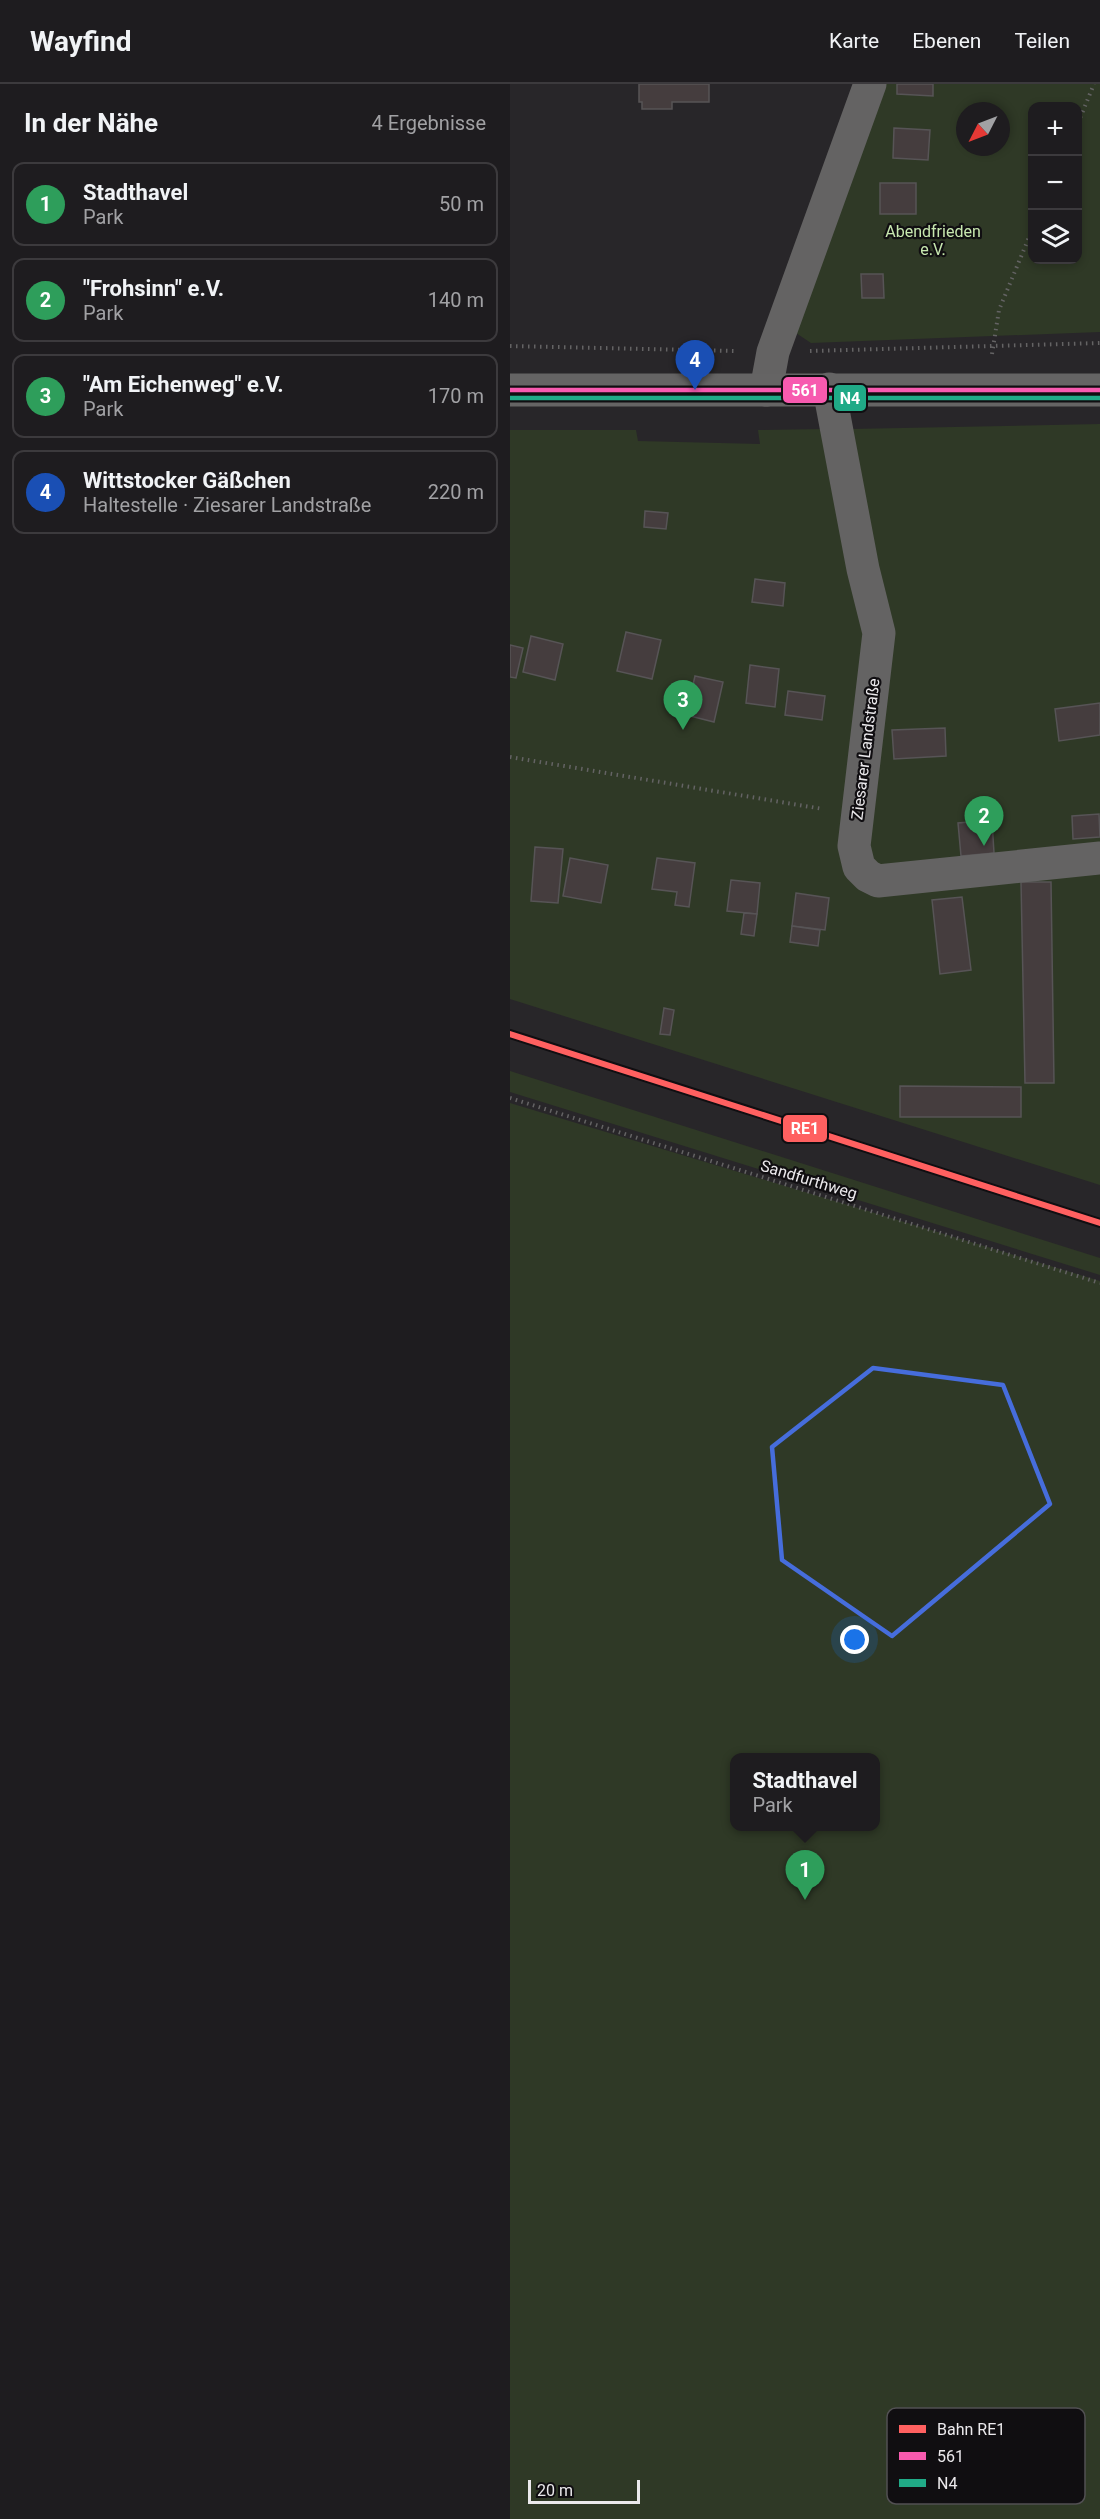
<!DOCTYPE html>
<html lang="de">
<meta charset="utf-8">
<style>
:root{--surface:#1e1c1f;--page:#262528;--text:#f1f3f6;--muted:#a1a1a4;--line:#3c3a3d;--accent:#ea580c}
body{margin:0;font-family:Roboto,sans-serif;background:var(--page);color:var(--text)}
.controls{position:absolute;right:18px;top:18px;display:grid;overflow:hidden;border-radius:12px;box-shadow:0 3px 9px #0003}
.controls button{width:54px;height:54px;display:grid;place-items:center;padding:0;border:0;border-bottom:2px solid var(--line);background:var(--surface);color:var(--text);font:30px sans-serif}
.compass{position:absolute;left:446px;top:18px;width:54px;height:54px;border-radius:50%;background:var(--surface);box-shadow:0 3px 9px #0003;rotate:228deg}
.scale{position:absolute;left:18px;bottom:15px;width:112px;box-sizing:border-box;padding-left:6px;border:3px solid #ebe9ec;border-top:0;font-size:16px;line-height:21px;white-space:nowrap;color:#ebe9ec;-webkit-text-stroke:4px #100e11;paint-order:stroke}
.you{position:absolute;left:345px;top:1556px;width:21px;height:21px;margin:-15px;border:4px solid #fff;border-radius:50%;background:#1a73e8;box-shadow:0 0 0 9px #1a73e833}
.badge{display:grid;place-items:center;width:39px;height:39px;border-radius:50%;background:var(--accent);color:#fff;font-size:20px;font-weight:700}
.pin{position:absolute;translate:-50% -50px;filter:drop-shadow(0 2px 3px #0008)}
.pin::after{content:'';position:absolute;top:32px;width:21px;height:18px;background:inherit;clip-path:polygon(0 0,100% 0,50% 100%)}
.popup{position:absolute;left:220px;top:1669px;width:150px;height:78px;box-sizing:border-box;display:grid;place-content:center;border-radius:12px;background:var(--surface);filter:drop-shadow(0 2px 4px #0005);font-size:20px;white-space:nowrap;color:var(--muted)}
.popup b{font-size:22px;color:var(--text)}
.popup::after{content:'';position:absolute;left:50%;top:100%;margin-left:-12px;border:12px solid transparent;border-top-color:var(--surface)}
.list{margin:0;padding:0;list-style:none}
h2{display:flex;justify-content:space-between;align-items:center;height:78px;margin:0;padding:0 24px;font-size:26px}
h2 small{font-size:20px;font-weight:400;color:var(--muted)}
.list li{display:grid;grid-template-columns:39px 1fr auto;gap:18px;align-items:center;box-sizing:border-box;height:84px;margin:0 12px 12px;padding:0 12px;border:2px solid var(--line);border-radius:12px}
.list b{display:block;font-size:22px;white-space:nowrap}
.list p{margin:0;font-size:20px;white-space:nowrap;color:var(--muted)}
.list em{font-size:20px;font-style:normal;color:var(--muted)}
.icon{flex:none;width:33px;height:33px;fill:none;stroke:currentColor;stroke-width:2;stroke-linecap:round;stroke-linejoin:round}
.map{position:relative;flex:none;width:590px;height:2435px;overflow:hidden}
header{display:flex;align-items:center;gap:36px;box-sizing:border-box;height:84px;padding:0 30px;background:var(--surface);border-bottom:2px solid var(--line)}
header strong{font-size:28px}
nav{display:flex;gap:33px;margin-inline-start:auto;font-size:21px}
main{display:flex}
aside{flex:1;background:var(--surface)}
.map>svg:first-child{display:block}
</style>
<header>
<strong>Wayfind</strong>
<nav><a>Karte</a><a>Ebenen</a><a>Teilen</a></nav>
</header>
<main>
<aside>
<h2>In der Nähe<small>4 Ergebnisse</small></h2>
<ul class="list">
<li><span class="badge" style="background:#2e9e5b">1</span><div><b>Stadthavel</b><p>Park</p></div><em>50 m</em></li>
<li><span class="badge" style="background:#2e9e5b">2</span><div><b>&quot;Frohsinn&quot; e.V.</b><p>Park</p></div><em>140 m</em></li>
<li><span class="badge" style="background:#2e9e5b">3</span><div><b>&quot;Am Eichenweg&quot; e.V.</b><p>Park</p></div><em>170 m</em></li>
<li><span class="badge" style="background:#1a4fb4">4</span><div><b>Wittstocker Gäßchen</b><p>Haltestelle · Ziesarer Landstraße</p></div><em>220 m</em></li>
</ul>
</aside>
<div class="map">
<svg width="590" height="2435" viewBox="0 0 590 2435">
<rect width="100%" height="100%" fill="#282629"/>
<g fill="#2f3926" fill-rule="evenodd">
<path d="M 371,0 L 590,0 L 590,248 L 301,259 L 286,249 ZM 522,22 L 568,22 L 568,176 L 522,176 ZM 455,27 L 491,27 L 491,63 L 455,63 Z"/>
<path d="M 590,340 L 590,1101 L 0,915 L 0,346 L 126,346 L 128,357 L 250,360 L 248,346 L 316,345 L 357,547 L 355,737 L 378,551 L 341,345 Z"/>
<path d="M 0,987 L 590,1174 L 590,1191 L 0,1008 Z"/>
<path d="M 0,1019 L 590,1197 L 590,2435 L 0,2435 ZM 224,1674 L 366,1674 L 366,1742 L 224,1742 Z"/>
</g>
<g fill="#453d3e" stroke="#575456" stroke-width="1.5">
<path d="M 129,0 L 199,0 L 199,18 L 162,18 L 162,25 L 132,25 L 132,18 L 129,18 Z"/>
<path d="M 387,0 L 423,0 L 423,12 L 387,10 Z"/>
<path d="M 384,44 L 420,46 L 418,76 L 383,74 Z"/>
<rect x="370" y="99" width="36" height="31"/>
<path d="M 351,190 L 373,190 L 374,214 L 352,214 Z"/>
<path d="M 135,427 L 158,429 L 156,445 L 134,443 Z"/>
<path d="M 245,495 L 275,499 L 273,522 L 242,518 Z"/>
<path d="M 116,548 L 151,556 L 142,595 L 107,587 Z"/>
<path d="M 21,552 L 53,560 L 45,596 L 13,588 Z"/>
<path d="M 0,561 L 13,564 L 6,594 L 0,593 Z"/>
<path d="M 240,581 L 269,585 L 265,623 L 236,619 Z"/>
<path d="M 185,592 L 213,598 L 204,638 L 176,631 Z"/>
<path d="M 278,607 L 315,612 L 312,636 L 275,631 Z"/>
<path d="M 590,619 L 590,651 L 549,657 L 545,625 Z"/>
<path d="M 435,644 L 436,672 L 384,675 L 382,646 Z"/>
<path d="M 589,730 L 590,753 L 563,755 L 562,732 Z"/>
<path d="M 482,736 L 484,769 L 451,772 L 448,739 Z"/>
<path d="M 25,763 L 53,765 L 48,819 L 21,817 Z"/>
<path d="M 60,774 L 98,781 L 91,819 L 53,812 Z"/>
<path d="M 147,774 L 185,779 L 179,823 L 165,821 L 167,808 L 142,805 Z"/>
<path d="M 221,796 L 250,799 L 247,830 L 217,827 Z"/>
<path d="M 511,798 L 541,798 L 544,999 L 515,999 Z"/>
<path d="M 286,809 L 319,814 L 315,846 L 282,842 Z"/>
<path d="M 452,813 L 461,886 L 430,890 L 422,816 Z"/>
<path d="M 234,829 L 247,830 L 244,852 L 231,850 Z"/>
<path d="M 282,842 L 310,846 L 308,862 L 280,858 Z"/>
<path d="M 154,924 L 164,926 L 160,951 L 150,950 Z"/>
<path d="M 390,1002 L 511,1003 L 511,1033 L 390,1033 Z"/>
</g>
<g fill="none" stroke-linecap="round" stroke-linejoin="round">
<g stroke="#646364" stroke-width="4" stroke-dasharray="1.5 4.5" stroke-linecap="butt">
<path d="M 568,39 L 584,0"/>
<path d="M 0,262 L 226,267"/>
<path d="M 300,267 L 590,259"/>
<path d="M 482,270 L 489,226 L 522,146"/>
<path d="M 0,673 L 313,725"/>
<path d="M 0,1014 L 590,1199"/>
</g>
<g stroke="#646363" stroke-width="33">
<path d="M 319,305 L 353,485 L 369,549 L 344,762 L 349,783 L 358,792 L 368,797 L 590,774"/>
<path d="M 256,306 L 263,268 L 360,0"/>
</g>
<path stroke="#656464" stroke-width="33" d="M 0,306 L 590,306"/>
<g stroke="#100e11" stroke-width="9">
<path id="bus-1" d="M 0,306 L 590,306"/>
</g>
<g stroke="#100e11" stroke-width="9">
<path id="bus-2" d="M 0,314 L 590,314"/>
</g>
<use href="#bus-1" stroke="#f75aaf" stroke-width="4.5"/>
<use href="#bus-2" stroke="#20aa87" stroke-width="4.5"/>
<g stroke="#100e11" stroke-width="10">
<path id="rail-1" d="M 0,950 L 590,1139"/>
</g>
<use href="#rail-1" stroke="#ff6060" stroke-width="6"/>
</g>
<path fill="none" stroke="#466ddc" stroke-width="4.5" stroke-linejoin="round" d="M 363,1284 L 493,1301 L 540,1420 L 382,1552 L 272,1476 L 262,1363 Z"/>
<g text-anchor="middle" stroke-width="4.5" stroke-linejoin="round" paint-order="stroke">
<g font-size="16" fill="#c7e7af" stroke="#100e11">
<text x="423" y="153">Abendfrieden<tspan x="423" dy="18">e.V.</tspan></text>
</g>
<g font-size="16" fill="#ebe9ec" stroke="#100e11">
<text transform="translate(355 665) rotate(-83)" y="6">Ziesarer Landstraße</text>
<text transform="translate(299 1095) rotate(17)" y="6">Sandfurthweg</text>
</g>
</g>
<rect x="377" y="2324" width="198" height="96" rx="9" fill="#100e11" stroke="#525053" stroke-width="1.5"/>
<rect x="389" y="2341" width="27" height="8" fill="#ff6060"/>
<rect x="389" y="2368" width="27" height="8" fill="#f75aaf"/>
<rect x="389" y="2395" width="27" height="8" fill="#20aa87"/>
<g font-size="16" fill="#ebe9ec">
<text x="427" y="2351">Bahn RE1</text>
<text x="427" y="2378">561</text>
<text x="427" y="2405">N4</text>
</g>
<g stroke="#100e11" stroke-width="2">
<rect x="272" y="292" width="46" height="28" rx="6" fill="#f75aaf"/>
<rect x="323" y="300" width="34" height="28" rx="6" fill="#20aa87"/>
<rect x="272" y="1030" width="46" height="29" rx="6" fill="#ff6060"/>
</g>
<g font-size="16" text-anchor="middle" font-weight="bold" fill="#fff">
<text x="295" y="312">561</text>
<text x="340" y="320">N4</text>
<text x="295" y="1050">RE1</text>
</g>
</svg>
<div class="controls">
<button>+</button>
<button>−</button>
<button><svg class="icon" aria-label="layers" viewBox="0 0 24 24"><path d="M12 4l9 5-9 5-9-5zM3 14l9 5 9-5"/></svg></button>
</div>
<svg class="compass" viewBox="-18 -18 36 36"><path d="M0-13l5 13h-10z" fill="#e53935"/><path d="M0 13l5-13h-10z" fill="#a1a1a4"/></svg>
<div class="scale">20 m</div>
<div class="you"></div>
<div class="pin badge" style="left:295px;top:1816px;background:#2e9e5b">1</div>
<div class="popup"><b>Stadthavel</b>Park</div>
<div class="pin badge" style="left:474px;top:762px;background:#2e9e5b">2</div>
<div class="pin badge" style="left:173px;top:646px;background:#2e9e5b">3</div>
<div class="pin badge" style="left:185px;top:306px;background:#1a4fb4">4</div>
</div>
</main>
